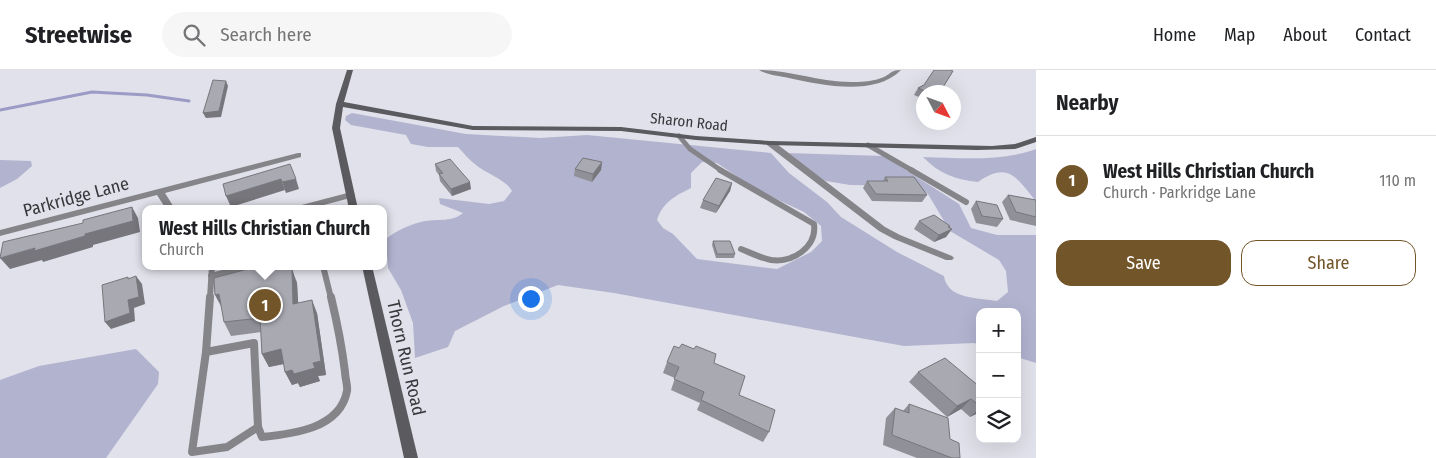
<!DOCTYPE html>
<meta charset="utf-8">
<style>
:root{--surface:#fff;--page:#f6f6f6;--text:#202124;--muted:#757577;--line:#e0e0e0;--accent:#73552a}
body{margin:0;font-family:"Fira Sans Condensed",sans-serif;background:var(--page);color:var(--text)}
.controls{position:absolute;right:15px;bottom:15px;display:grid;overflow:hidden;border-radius:10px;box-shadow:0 5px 20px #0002}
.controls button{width:45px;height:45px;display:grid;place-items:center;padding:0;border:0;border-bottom:1px solid var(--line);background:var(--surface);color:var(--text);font:25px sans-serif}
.compass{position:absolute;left:916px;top:15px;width:45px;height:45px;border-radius:50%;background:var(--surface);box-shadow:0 5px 20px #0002;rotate:131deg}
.you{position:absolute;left:530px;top:228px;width:18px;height:18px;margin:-12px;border:4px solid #fff;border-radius:50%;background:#1a73e8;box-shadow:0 0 0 8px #1a73e833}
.badge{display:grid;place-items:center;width:32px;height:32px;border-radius:50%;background:var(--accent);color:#fff;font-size:16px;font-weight:700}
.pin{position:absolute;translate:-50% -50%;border:2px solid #fff;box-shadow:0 1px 5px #0006}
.popup{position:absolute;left:142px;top:135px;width:245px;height:65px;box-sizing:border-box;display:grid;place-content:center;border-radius:10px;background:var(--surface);filter:drop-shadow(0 1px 4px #0005);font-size:16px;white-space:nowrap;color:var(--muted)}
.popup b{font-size:19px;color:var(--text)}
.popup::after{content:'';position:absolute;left:50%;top:100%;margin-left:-10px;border:10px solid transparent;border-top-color:var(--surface)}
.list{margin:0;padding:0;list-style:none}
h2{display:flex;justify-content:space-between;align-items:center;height:65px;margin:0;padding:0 20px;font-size:21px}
h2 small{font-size:16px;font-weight:400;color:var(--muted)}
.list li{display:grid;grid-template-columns:32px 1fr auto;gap:15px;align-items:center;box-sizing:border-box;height:90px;padding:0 20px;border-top:1px solid var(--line)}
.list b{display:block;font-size:19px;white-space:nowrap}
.list p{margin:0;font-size:16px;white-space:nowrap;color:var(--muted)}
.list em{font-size:16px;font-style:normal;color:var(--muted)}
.actions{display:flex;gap:10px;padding:15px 20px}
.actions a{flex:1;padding:11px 0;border:1px solid var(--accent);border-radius:15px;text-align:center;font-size:18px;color:var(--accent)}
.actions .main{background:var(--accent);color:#fff}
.icon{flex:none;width:28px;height:28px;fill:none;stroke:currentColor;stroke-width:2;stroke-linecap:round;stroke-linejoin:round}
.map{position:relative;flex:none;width:1036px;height:388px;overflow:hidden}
header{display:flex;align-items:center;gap:30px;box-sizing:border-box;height:70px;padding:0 25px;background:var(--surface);border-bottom:1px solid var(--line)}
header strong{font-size:24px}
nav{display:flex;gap:28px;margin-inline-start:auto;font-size:18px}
.search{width:350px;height:45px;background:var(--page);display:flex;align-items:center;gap:12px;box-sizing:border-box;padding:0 18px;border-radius:28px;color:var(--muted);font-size:19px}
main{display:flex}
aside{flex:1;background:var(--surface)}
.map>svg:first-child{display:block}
</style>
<header>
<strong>Streetwise</strong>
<div class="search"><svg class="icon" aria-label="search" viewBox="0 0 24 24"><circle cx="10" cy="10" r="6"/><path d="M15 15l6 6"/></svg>Search here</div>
<nav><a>Home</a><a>Map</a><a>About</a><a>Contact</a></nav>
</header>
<main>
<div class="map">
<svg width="1036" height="388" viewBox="0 0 1036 388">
<rect width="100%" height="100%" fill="#e0e1ea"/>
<g fill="#b2b3cf" fill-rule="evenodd">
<path d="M 352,43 L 466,64 L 540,68 L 587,65 L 771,83 L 789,103 L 827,132 L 841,147 L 897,182 L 944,206 C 947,229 978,228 997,231 L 1008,222 L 1006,201 L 999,190 L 950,161 L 928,124 L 917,116 L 850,115 L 826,111 L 817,107 L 786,83 L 884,86 L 959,134 L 971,158 L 997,165 L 1036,165 L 1036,293 L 1017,287 L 1017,242 L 980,242 L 980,275 L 974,273 L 904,276 L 614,223 L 558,215 L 504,236 L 455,261 L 448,277 L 415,288 L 413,253 L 401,220 L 388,198 L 386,169 C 397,160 411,154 425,151 C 438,149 453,152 463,143 L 440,134 L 439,128 L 489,134 L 504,131 L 512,121 C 505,109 487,104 476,95 C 469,90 464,83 458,77 L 428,77 L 411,74 L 406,65 L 351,55 L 345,50 L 346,46 ZM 702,92 L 717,93 L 757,120 L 804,142 L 821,156 L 822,171 L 811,182 L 777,199 L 697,189 L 673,164 L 663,158 L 657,150 C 663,132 675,126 691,118 L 691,103 Z"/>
<path d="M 1036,79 L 1036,131 C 1017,109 1009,90 978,112 C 956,110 938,103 923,87 C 960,88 1001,92 1036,79 Z"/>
<path d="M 0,90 L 31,91 L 32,96 L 17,109 L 0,118 Z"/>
<path d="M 136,279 L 159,302 L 158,314 L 106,388 L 0,388 L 0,310 L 39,296 Z"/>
</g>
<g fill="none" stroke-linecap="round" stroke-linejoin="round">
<path stroke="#9c9bc5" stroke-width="3" d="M 0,40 L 92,22 L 147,25 L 189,31"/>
<g stroke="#858589" stroke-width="5">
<path d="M 679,66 L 690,79 L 722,101"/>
<path d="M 868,75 L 913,101"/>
</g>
<g stroke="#858589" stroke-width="6">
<path d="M 720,100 L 814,154 C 817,177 793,193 771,190 C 761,188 751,183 741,179"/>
<path d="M 911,100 L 966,132"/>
<path d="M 323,196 L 331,228"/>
<path d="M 211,206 L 251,196"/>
<path d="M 210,228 L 212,196"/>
</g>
<g stroke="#858589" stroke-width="8">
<path d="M 254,273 L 258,357 L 227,377 L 192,382 L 206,282 Z"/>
<path d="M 206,282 L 210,227"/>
<path d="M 258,357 L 262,367 C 292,364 340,359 347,321 C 348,316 345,308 345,302 C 342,277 337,252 331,227"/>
</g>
<g fill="#858589" fill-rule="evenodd">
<path d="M 759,0 C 791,0 822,13 854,12 C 864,12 875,11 884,7 C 892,3 891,0 901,0 C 874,27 822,15 789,8 C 779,6 767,5 759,0 Z"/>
<path d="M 767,71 L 773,71 L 885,157 L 900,165 L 952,186 L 954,188 L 952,190 L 946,190 L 894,169 L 879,161 L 767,75 Z"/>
<path d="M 298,83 L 301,83 L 301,87 L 165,123 L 175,139 L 166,139 L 157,125 L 0,166 L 0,160 Z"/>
<path d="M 351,122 L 355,125 L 354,127 L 309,139 L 293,139 L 294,137 Z"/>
</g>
<g fill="#5a5a5f" fill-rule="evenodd">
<path d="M 347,0 L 353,0 L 344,32 L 473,56 L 621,57 L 696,66 L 770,71 L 992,76 L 1015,74 L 1036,67 L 1036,72 L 1015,79 L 977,80 L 770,75 L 696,70 L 621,61 L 473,60 L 343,37 L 340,58 L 358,139 L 349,139 L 332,58 L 336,34 Z"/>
<path d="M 362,196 L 372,196 L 418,388 L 404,388 Z"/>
</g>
</g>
<g fill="#909198">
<path d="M 953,1 L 940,22 L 924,22 L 924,29 L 914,25 L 918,18 Z"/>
<path d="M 602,92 L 601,100 L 592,112 L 574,106 L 575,99 Z"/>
<path d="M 435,94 L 471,119 L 452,126 L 440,111 L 439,105 L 436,101 Z"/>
<path d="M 885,107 L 927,125 L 922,132 L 872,131 L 863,118 L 867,111 L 883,111 Z"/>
<path d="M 732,113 L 730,121 L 716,143 L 700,138 L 703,130 Z"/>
<path d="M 1008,125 L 1036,130 L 1036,156 L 1010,150 L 1002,132 Z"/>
<path d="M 976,131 L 1003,149 L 997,157 L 976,153 L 971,139 Z"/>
<path d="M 919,151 L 949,157 L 952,159 L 946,167 L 934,172 L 914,159 Z"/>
<path d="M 713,171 L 735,184 L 734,188 L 716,188 L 712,175 Z"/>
<path d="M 296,210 L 297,213 L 298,233 L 317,243 L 326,305 L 318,306 L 320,311 L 300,317 L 298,313 L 292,315 L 285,302 L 284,294 L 269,297 L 262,284 L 261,262 L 231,266 L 224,252 Z"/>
<path d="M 667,292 L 739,325 L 769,362 L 763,372 L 697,340 L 700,333 L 671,320 L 675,308 L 663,303 Z"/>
<path d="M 918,302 L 980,317 L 980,342 L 970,347 L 961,339 L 947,347 L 909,312 Z"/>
<path d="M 909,334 L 950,369 L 960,388 L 917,388 L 883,375 L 886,348 L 895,338 L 903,341 Z"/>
</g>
<g fill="#76767c">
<path d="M 226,11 L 228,16 L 221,47 L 206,48 L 203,43 Z"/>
<path d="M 602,92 L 601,100 L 592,112 L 593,104 Z"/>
<path d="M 281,109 L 285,120 L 231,137 L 226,126 Z"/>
<path d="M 296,109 L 299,119 L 286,123 L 282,112 Z"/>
<path d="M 470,112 L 471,119 L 452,126 L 451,119 Z"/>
<path d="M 732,113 L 730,121 L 716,143 L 719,136 Z"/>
<path d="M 132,137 L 138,148 L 140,162 L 93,175 L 93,177 L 43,192 L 42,190 L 10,199 L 0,188 L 85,164 Z"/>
<path d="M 950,156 L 946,162 L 952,159 L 946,167 L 934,172 L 939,165 Z"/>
<path d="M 291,196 L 297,213 L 299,247 L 293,234 L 289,198 Z"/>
<path d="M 136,206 L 142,214 L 145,234 L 134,238 L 135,251 L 111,259 L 105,252 L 128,230 Z"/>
<path d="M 219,224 L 222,238 L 215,225 Z"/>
<path d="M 312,230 L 317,243 L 326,305 L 318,306 L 320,311 L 300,317 L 298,313 L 292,315 L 285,302 Z"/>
<path d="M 281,279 L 288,293 L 269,297 L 262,284 Z"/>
<path d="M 971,329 L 961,339 L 947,347 L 957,336 Z"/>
<path d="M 980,338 L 980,342 L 970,347 Z"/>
</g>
<g fill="#a8a9b1" stroke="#76767c">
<path d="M 934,0 L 950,0 L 953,1 L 940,22 L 927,22 L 918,18 L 924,15 Z"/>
<path d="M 213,10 L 226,11 L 219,41 L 203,43 Z"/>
<path d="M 583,88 L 602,92 L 593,104 L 575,99 Z"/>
<path d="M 450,89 L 470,112 L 451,119 L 439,104 L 443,103 L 435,94 Z"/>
<path d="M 290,94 L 296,109 L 282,112 L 281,109 L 226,126 L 223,114 Z"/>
<path d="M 885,107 L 914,107 L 927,125 L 876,124 L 867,111 L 888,111 Z"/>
<path d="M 716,108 L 732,113 L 719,136 L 703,130 Z"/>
<path d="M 1008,125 L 1036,130 L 1036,147 L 1016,142 Z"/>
<path d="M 976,131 L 997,135 L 1003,149 L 982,146 Z"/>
<path d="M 132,137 L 133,151 L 85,164 L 85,166 L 34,181 L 35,178 L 0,188 L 3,172 L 83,153 L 83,150 Z"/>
<path d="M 934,145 L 950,156 L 948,157 L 952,159 L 939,165 L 919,151 Z"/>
<path d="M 713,171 L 730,171 L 735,184 L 717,184 Z"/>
<path d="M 259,196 L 265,198 L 267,196 L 291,196 L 289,198 L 292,199 L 293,234 L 312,230 L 321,291 L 313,293 L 315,298 L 294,304 L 292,300 L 285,302 L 281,279 L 262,284 L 260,248 L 224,252 L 219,224 L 215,225 L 214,208 Z"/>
<path d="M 136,206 L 139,227 L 128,230 L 130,243 L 105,252 L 102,215 L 128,207 L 128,209 Z"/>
<path d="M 682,274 L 694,279 L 696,276 L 716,284 L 714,293 L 745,306 L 739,325 L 775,340 L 769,362 L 701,330 L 704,322 L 674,309 L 679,297 L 667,292 L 674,276 L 679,278 Z"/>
<path d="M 945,288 L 980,317 L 980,336 L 971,329 L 957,336 L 918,302 Z"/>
<path d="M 909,334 L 948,348 L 950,369 L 959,373 L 960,388 L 952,388 L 892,365 L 895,338 L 909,343 Z"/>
</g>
<g text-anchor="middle" stroke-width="4.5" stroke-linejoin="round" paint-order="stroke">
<g font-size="15" fill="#38383c" stroke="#e0e1ea">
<text transform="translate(689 52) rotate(6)" y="5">Sharon Road</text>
</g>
<g font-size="18" fill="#38383c" stroke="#e0e1ea">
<text transform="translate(76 127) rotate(-15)" y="6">Parkridge Lane</text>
<text transform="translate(406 288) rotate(77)" y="6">Thorn Run Road</text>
</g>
</g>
</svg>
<div class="controls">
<button>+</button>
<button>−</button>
<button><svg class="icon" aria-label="layers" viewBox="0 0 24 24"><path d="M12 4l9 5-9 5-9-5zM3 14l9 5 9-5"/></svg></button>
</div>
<svg class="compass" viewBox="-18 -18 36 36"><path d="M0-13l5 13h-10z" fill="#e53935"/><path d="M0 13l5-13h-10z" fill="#757577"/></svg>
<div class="you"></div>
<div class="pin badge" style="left:265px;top:235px">1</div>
<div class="popup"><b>West Hills Christian Church</b>Church</div>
</div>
<aside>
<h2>Nearby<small></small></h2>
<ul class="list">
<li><span class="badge">1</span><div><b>West Hills Christian Church</b><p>Church · Parkridge Lane</p></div><em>110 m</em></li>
</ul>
<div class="actions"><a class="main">Save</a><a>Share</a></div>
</aside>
</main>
